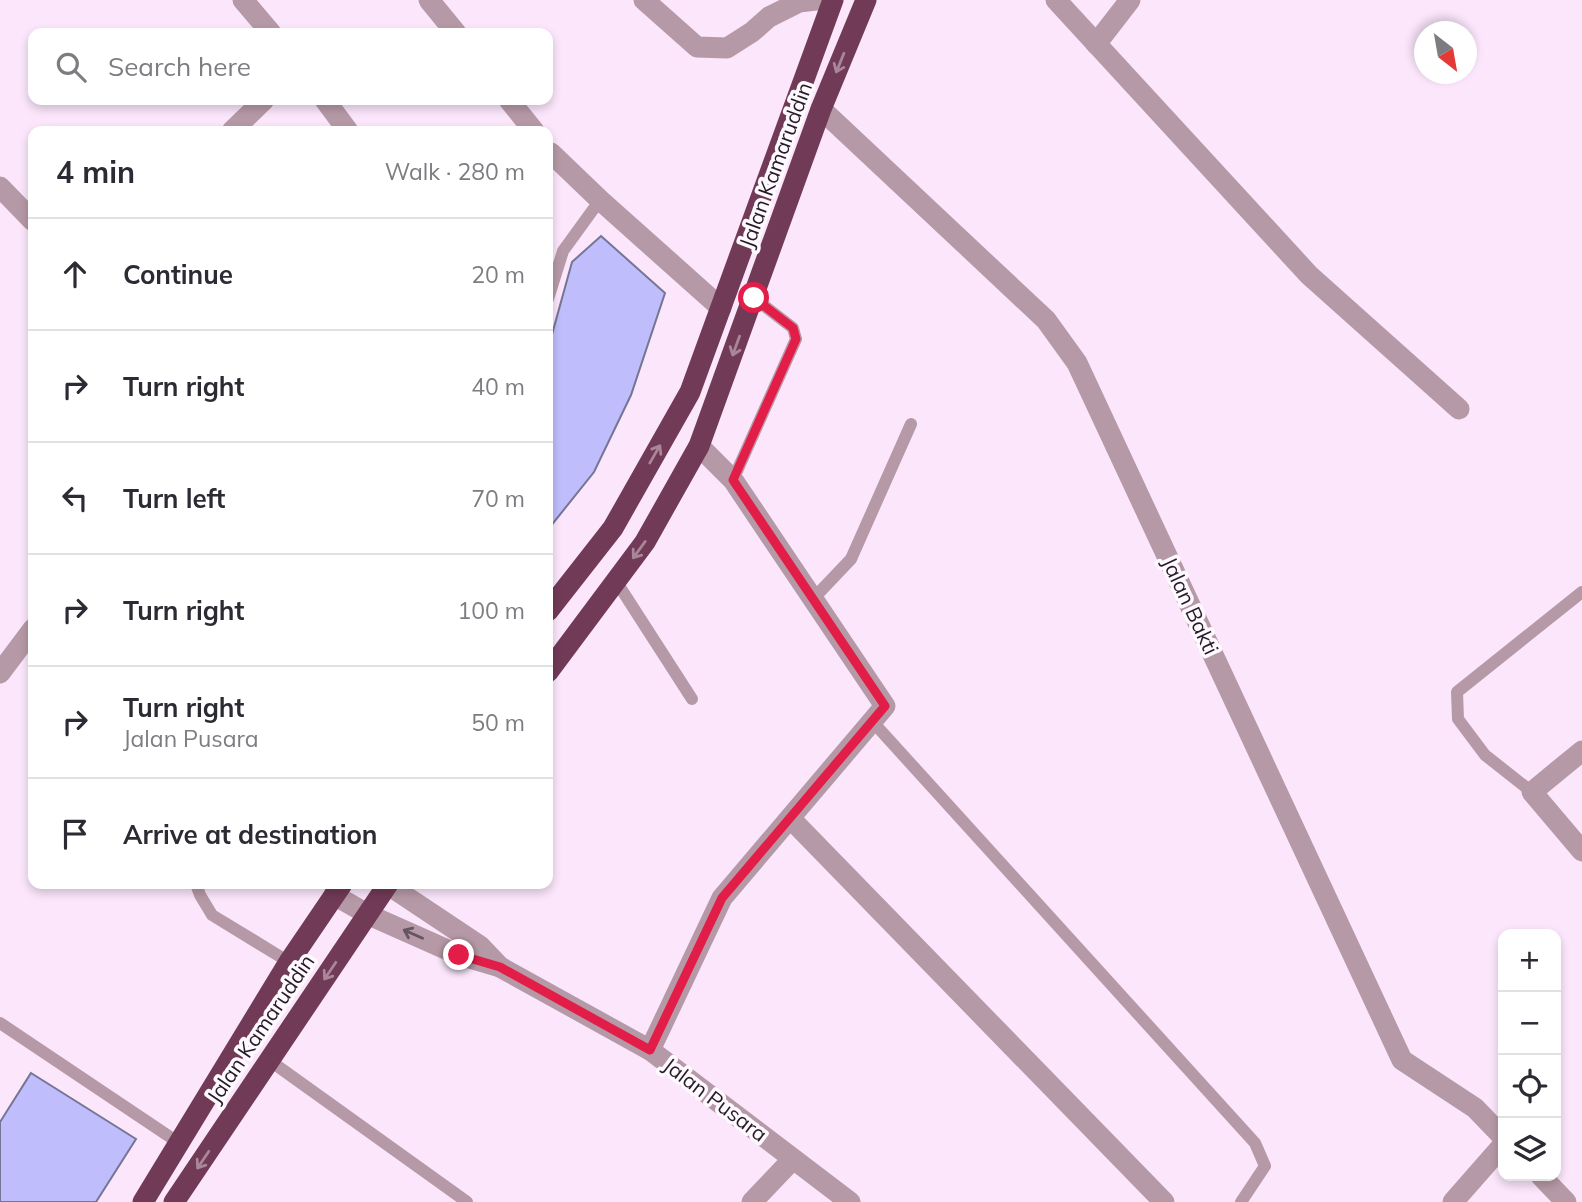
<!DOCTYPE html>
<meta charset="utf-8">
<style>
:root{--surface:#fff;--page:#f2f2f3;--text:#2b2b33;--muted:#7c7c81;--line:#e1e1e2}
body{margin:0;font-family:Mulish,sans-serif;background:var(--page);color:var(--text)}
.controls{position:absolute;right:21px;bottom:21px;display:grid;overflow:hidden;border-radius:14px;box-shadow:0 4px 10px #0003}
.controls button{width:63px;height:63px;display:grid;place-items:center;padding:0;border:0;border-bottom:2px solid var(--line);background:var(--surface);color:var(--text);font:35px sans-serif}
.compass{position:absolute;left:1414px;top:21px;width:63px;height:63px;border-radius:50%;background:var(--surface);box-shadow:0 4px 10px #0003;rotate:149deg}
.stop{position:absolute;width:21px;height:21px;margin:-16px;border:5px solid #e11d48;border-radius:50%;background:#fff}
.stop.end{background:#e11d48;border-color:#fff;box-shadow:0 2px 7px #0008}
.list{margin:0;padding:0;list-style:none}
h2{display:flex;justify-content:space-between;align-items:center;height:91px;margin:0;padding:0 28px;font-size:30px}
h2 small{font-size:23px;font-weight:400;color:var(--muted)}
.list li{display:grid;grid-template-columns:46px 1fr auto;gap:21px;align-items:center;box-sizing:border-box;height:112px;padding:0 28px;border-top:2px solid var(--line)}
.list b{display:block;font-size:26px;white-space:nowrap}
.list p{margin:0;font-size:23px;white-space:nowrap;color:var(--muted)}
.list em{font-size:23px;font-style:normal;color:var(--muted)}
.icon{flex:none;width:38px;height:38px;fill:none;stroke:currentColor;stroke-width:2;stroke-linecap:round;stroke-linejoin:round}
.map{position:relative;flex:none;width:1582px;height:1202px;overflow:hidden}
.search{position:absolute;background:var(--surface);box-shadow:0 4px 10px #0003;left:28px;top:28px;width:525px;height:77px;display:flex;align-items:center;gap:18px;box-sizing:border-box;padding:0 24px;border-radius:14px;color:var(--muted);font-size:26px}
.panel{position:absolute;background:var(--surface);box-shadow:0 4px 10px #0003;left:28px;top:126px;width:525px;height:763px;border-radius:14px}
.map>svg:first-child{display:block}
</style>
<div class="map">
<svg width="1582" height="1202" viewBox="0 0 1582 1202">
<rect width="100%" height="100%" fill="#fbe6fc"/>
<g fill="#bfbdfb" stroke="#757594" stroke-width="2">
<path d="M 601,236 L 665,293 L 631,395 L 594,472 L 550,527 L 548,522 L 548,349 L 572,262 Z"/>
<path d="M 31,1073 L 136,1139 L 96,1202 L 0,1202 L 0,1122 Z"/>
</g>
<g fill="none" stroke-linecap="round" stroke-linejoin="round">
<g stroke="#b699a6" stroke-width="12">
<path d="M 548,299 L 563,251 L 600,200"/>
<path d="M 733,480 L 796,339 L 793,328 L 754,298"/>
<path d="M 616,581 L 692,699"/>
<path d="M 813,599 L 851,559 L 911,424"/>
<path d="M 872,721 L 1255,1143 L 1265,1166 L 1241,1202"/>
<path d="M 1532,792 L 1485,755 L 1458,719 L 1457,692 L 1582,592"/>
<path d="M 196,884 L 200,895 L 212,915 L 289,962"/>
<path d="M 0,1023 L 179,1143"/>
<path d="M 269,1060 L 467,1202"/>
</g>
<g stroke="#b699a6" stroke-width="21">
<path d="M 243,0 L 271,33"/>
<path d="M 429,0 L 456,33"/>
<path d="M 644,0 L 697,47 L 727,48 L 752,32 L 769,17 L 799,2 L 816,0"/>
<path d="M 1056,0 L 1309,275 L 1459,409"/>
<path d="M 1096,44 L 1130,0"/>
<path d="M 325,100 L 348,131"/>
<path d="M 509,100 L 534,131"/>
<path d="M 821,109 L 1046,320 L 1077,363 L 1402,1060 L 1475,1108 L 1503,1137"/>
<path d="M 232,131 L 264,100"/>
<path d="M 548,155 L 551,153 L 600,200 L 721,308"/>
<path d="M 0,187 L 33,221"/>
<path d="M 0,673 L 33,629"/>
<path d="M 1582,751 L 1532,792 L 1582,851"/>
<path d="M 790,818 L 1164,1202"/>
<path d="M 387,884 L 480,946 L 500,967"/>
<path d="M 334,895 L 369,915 L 459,955 L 500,967 L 650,1050 L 850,1202"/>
<path d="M 650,1050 L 722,898 L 885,706 L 733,480 L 699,446"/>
<path d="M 1541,1176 L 1566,1202"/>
<path d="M 752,1202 L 793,1159"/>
<path d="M 1453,1202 L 1503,1145"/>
</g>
<g stroke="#713a56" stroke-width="21">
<path d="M 548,611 L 613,528 L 690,392 L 833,0"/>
<path d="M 548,672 L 645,542 L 699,446 L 821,109 L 866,0"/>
<path d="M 143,1202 L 289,962 L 342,884"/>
<path d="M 174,1202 L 388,884"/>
</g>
</g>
<defs><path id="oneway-shaft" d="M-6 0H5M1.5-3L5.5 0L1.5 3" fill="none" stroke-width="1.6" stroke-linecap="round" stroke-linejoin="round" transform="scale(1.75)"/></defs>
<g stroke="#a9869a">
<use href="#oneway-shaft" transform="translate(840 63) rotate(112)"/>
<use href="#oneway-shaft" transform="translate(736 346) rotate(110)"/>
<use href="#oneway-shaft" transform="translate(655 454) rotate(-60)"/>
<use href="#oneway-shaft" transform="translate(639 550) rotate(126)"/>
<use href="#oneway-shaft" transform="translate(330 971) rotate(124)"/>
<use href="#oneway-shaft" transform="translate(203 1160) rotate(124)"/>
</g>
<use stroke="#66545f" href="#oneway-shaft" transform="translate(413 934) rotate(-156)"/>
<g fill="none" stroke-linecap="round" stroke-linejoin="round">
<path stroke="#e11d48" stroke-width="9" d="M 459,955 L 500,967 L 650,1050 L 722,898 L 885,706 L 733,480 L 796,339 L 793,328 L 754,298"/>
</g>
<g text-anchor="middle" stroke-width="7" stroke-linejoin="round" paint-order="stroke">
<g font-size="21" fill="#241b25" stroke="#fef9ff">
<text transform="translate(776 165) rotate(-70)" y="7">Jalan Kamaruddin</text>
<text transform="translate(1190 606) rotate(65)" y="7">Jalan Bakti</text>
<text transform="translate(261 1029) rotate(-56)" y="7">Jalan Kamaruddin</text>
<text transform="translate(715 1100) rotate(37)" y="7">Jalan Pusara</text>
</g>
</g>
</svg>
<div class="controls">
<button>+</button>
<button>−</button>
<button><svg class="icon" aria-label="locate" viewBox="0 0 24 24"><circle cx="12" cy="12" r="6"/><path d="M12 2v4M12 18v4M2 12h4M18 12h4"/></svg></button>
<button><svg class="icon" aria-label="layers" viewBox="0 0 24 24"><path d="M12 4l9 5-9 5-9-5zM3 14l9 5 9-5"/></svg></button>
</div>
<svg class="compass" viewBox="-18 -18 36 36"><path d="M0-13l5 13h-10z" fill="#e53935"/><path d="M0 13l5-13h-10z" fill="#7c7c81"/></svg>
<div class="stop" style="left:754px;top:298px"></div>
<div class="stop end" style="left:459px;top:955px"></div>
<div class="search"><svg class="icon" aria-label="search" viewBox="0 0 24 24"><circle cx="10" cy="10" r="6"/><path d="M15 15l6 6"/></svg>Search here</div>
<section class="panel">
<h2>4 min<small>Walk · 280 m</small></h2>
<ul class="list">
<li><svg class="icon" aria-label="ahead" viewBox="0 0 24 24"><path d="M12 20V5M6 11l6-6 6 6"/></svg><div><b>Continue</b></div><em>20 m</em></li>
<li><svg class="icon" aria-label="right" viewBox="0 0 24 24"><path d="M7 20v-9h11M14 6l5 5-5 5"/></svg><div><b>Turn right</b></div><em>40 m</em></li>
<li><svg class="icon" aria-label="left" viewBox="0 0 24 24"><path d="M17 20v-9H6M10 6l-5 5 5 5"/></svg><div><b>Turn left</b></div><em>70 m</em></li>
<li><svg class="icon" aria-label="right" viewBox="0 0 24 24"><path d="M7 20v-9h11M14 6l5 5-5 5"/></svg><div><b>Turn right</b></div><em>100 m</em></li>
<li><svg class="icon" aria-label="right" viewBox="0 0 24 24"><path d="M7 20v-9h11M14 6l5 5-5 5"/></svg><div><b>Turn right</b><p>Jalan Pusara</p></div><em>50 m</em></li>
<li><svg class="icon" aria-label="arrive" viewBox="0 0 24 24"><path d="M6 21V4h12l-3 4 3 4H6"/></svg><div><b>Arrive at destination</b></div></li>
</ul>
</section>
</div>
